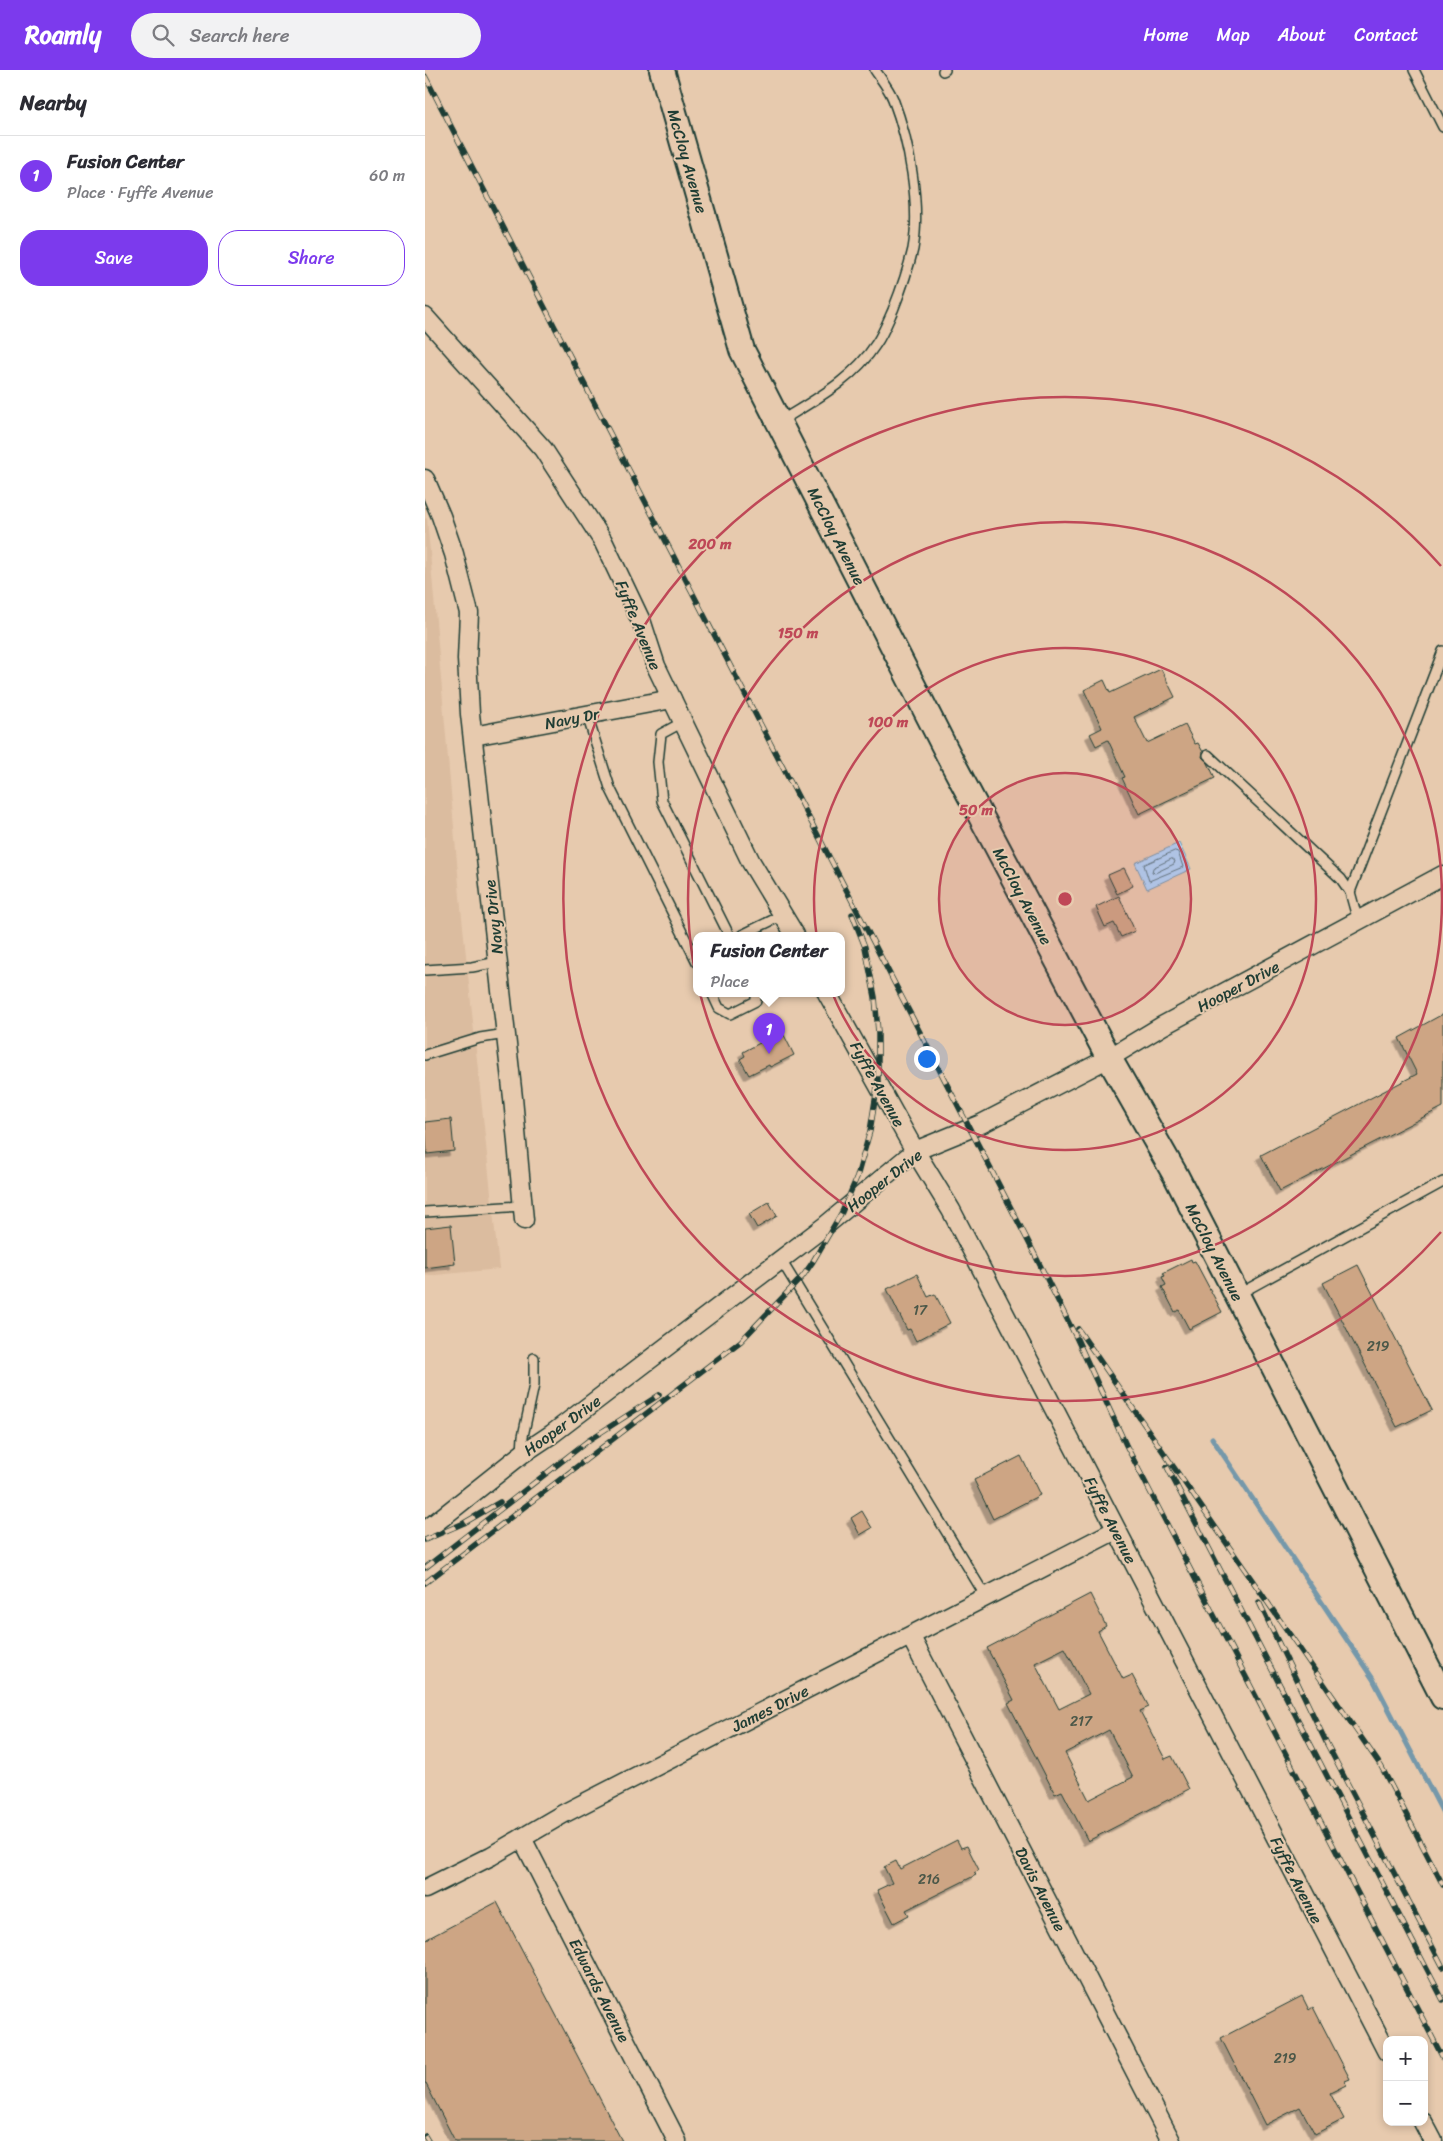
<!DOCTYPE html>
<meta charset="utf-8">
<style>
:root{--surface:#fff;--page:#f2f2f3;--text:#2b2b33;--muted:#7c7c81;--line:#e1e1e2;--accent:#7c3aed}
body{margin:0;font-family:Sriracha,sans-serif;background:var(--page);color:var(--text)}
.controls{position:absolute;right:15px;bottom:15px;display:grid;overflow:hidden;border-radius:10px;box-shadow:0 2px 8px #0003}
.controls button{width:45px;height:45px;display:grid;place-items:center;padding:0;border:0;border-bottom:1px solid var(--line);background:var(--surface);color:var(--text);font:25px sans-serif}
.you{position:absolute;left:501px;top:988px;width:18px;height:18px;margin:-12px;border:4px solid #fff;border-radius:50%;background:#1a73e8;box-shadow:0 0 0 8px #1a73e833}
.badge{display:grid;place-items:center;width:32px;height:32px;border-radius:50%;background:var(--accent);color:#fff;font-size:16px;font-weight:700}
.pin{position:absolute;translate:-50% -41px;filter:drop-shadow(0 1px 2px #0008)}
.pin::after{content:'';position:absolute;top:26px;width:18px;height:15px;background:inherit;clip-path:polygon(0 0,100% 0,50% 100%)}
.popup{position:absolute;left:268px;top:862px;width:152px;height:65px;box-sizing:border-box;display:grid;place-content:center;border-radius:10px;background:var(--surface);filter:drop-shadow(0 1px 4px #0005);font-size:16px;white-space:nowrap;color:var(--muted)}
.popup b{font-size:19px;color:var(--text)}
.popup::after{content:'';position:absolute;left:50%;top:100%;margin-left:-10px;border:10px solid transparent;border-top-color:var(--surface)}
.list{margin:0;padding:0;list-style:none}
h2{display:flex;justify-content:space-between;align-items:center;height:65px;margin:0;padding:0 20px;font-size:21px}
h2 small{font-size:16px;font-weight:400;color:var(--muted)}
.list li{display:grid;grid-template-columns:32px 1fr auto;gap:15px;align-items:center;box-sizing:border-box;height:80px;padding:0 20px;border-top:1px solid var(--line)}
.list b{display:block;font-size:19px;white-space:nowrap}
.list p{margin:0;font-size:16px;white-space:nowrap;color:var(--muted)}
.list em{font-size:16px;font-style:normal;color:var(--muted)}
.actions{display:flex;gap:10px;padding:15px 20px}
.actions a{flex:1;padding:11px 0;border:1px solid var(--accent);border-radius:20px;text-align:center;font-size:18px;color:var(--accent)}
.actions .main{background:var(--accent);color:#fff}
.icon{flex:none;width:28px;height:28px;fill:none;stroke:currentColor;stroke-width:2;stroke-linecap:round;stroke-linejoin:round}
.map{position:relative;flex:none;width:1018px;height:2071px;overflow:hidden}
header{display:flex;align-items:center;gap:30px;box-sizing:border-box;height:70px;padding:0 25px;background:var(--accent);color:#fff}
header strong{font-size:24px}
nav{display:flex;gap:28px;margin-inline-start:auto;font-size:18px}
.search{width:350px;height:45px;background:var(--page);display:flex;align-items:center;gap:12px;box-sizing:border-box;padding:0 18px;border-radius:28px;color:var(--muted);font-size:19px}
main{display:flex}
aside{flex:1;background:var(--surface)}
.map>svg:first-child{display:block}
</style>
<header>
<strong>Roamly</strong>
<div class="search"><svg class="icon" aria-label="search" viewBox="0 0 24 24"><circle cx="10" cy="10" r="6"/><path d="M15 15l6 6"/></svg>Search here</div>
<nav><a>Home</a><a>Map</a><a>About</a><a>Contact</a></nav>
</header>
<main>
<aside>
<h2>Nearby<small></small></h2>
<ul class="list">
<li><span class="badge">1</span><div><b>Fusion Center</b><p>Place · Fyffe Avenue</p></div><em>60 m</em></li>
</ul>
<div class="actions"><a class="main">Save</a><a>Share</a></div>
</aside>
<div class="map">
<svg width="1018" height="2071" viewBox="0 0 1018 2071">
<defs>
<filter id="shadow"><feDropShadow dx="-4.5" dy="4.5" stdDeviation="0" flood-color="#0004"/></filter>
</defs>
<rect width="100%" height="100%" fill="#e7caae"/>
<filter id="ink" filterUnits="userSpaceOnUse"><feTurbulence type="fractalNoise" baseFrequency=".02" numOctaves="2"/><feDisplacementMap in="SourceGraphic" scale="10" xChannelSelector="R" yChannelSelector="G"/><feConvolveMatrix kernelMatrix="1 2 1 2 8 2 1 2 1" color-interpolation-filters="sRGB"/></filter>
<g filter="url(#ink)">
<path fill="#dbbc9f" d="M 2,448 L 36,838 L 74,1199 L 0,1206 L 0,449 Z"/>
<path fill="#aed4f8" stroke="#7598aa" d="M 754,773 L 766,799 L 722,819 L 710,793 Z"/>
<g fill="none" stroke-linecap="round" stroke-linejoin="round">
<g stroke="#587982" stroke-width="1">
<path d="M 750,781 L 753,782 L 758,797 L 724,811 L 719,795 Z"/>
<path d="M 747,789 L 750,791 L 749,794 L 730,803 L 727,802 L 728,798 Z"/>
</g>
<path stroke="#7598aa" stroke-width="5" d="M 787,1368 L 948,1609 L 1018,1743"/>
</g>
<g fill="#cda584" stroke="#1f3d34" fill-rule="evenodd" filter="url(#shadow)">
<path d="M 736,599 L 750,627 L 709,647 L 722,673 L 760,655 L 770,674 L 773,673 L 778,682 L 777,687 L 783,693 L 790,708 L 714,744 L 697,708 L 700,707 L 683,670 L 671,676 L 665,664 L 677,658 L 659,620 L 679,610 L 685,623 Z"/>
<path d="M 699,798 L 708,816 L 692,824 L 683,805 Z"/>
<path d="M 694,826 L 710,861 L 696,867 L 689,853 L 680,857 L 671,837 Z"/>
<path d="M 1018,944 L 1018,1037 L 855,1121 L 836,1085 L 992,1004 L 974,968 Z"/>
<path d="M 357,961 L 369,985 L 345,997 L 344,995 L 324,1005 L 315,989 L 320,986 L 318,982 Z"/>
<path d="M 26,1049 L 29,1081 L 2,1084 L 0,1052 Z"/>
<path d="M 344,1132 L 352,1146 L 332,1158 L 324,1144 Z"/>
<path d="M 26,1155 L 30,1194 L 0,1198 L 0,1158 Z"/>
<path d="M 766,1189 L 767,1192 L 770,1191 L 797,1242 L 764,1259 L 754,1240 L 750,1242 L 737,1217 L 741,1215 L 737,1207 L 740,1206 L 738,1203 Z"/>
<path d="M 933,1195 L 1007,1340 L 972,1357 L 898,1213 Z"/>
<path d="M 492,1204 L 503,1227 L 510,1224 L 525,1253 L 491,1271 L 485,1259 L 482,1260 L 462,1219 Z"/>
<path d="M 596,1386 L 615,1425 L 568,1449 L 549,1410 Z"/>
<path d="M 437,1441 L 447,1458 L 435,1465 L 426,1448 Z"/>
<path d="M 665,1524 L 681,1556 L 673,1561 L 698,1609 L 707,1605 L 724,1637 L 715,1641 L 740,1689 L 747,1686 L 764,1719 L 663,1771 L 637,1721 L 630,1724 L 583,1633 L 589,1630 L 562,1578 ZM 640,1578 L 664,1624 L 634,1639 L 610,1593 ZM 684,1660 L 708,1707 L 664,1730 L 640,1683 Z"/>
<path d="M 532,1770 L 536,1778 L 542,1776 L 554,1800 L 549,1803 L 551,1805 L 481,1840 L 484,1845 L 469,1853 L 452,1820 L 467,1813 L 459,1797 L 471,1791 L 475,1799 Z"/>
<path d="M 72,1832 L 197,2071 L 30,2071 L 0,2012 L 0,1870 Z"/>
<path d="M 877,1926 L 884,1940 L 888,1937 L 925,2009 L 920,2011 L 921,2015 L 905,2023 L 919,2049 L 890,2064 L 875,2037 L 840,2055 L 796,1968 Z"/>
</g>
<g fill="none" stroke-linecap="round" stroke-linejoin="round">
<g stroke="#1f3d34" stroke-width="12">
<g id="lane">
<path d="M 989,0 L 1018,57"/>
<path d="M 518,1 L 520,0"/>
<path d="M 354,352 C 389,330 428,310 451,274 C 458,264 463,251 468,240 C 476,220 483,200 488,179 C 496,134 484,71 468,29 C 464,19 456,9 450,0"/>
<path d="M 162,645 L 185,718 L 272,892"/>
<path d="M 258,652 L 236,664 L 233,692 L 237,731 L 304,865"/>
<path d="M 783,685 L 916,809 L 925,822 L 933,851"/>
<path d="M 925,822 L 1018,581"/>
<path d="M 317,865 L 358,845"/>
<path d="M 0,900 L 47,897 L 73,892"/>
<path d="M 287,923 L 294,938 L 305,944 L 331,931 L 331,923"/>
<path d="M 0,985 L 55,968 L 81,964"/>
<path d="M 0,1142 L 97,1136"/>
<path d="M 356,1190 L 561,1527"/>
<path d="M 812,1225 L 1018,1112"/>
<path d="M 97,1383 L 98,1366 L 109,1315 L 109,1288"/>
</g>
</g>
<g stroke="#1f3d34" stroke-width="21">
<g id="street">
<path d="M 0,247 L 118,379 L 178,471 L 217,553 L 231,596 L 258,652 L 326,792 L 370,865"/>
<path d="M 0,409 L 16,446 L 29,484 L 44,543 L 42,589 L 45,644 L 88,1028 L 99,1150"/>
<path d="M 48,666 L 247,629"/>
<path d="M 402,923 L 490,1081 L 526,1140 L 962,1982"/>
<path d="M 0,1461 L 97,1384 L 127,1364 L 400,1156 L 490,1081 L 556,1054 L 684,988 L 737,956 L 1018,805"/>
<path d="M 486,1567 L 746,2071"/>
<path d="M 97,1768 L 252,2071"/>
<path d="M 0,1819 L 66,1786 L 138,1744 L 691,1460"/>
<path d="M 998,2052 L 1008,2071"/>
</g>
</g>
<g stroke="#1f3d34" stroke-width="28">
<path id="secondary" d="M 237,0 L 317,280 L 525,688 L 684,988 L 751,1106 L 1018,1627"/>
</g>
<use href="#lane" stroke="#e7caae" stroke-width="9"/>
<use href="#street" stroke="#e7caae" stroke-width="18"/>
<use href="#secondary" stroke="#e7caae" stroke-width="24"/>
<g stroke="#1f3d34" stroke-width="5.5">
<g id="rail">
<path d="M 0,6 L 602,1169 L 651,1267 L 701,1375 L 1018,1988"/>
<path d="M 653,1259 L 956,1696 L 1018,1815"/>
<path d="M 742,1397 L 1018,1930"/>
<path d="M 0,1470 L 39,1453 L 75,1432"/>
<path d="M 0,1498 L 164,1370 L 234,1325"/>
<path d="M 0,1513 L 316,1271 L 378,1206 L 387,1193 L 417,1142 L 432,1107 L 445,1061 L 453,1012 L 453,962 L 450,927 L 440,877 L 427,844"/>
<path d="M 834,1532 L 902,1674 L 1018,1897"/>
<path d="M 0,2066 L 3,2071"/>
</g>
</g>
<use href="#rail" stroke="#e7caae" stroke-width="4" stroke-dasharray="11" stroke-linecap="butt"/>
</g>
</g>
<circle cx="640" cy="829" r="126" fill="#bf4857" fill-opacity=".12"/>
<g fill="none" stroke="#bf4857" stroke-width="2.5">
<circle cx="640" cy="829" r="126"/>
<circle cx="640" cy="829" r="251"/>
<circle cx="640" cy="829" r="377"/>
<path d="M1016 1162A502 502 0 1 1 1016 496"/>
</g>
<g text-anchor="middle" stroke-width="4" stroke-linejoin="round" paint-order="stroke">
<g font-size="14" fill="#4a5748">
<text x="495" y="1245">17</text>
<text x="953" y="1281">219</text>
<text x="656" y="1656">217</text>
<text x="504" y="1814">216</text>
<text x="860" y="1993">219</text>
</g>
<g font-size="16" fill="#1f3d34" stroke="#e7caae">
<text transform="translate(263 91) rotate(74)" y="6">McCloy Avenue</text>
<text transform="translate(412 466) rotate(63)" y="6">McCloy Avenue</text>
<text transform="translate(214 555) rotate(68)" y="6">Fyffe Avenue</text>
<text transform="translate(147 648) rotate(-11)" y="6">Navy Dr</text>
<text transform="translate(598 826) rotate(62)" y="6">McCloy Avenue</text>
<text transform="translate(68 847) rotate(-96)" y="6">Navy Drive</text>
<text transform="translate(813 916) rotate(-28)" y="6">Hooper Drive</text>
<text transform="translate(453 1014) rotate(61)" y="6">Fyffe Avenue</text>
<text transform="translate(459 1110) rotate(-38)" y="6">Hooper Drive</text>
<text transform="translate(790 1182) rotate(63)" y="6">McCloy Avenue</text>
<text transform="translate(137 1355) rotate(-36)" y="6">Hooper Drive</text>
<text transform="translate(686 1450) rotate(63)" y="6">Fyffe Avenue</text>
<text transform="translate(345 1638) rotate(-27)" y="6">James Drive</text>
<text transform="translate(872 1810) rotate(63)" y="6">Fyffe Avenue</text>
<text transform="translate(616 1819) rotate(63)" y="6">Davis Avenue</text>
<text transform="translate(175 1920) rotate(63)" y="6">Edwards Avenue</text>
</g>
</g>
<circle cx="640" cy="829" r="8" fill="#bf4857" stroke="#e7caae" stroke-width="2.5"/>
<g font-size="15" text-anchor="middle" font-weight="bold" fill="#bf4857" stroke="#e7caae" stroke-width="4" stroke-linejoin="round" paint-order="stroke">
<text x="285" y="479">200 m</text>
<text x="373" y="568">150 m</text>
<text x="463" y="657">100 m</text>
<text x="551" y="745">50 m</text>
</g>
</svg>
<div class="controls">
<button>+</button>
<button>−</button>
</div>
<div class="you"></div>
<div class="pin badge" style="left:344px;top:984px">1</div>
<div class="popup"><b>Fusion Center</b>Place</div>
</div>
</main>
